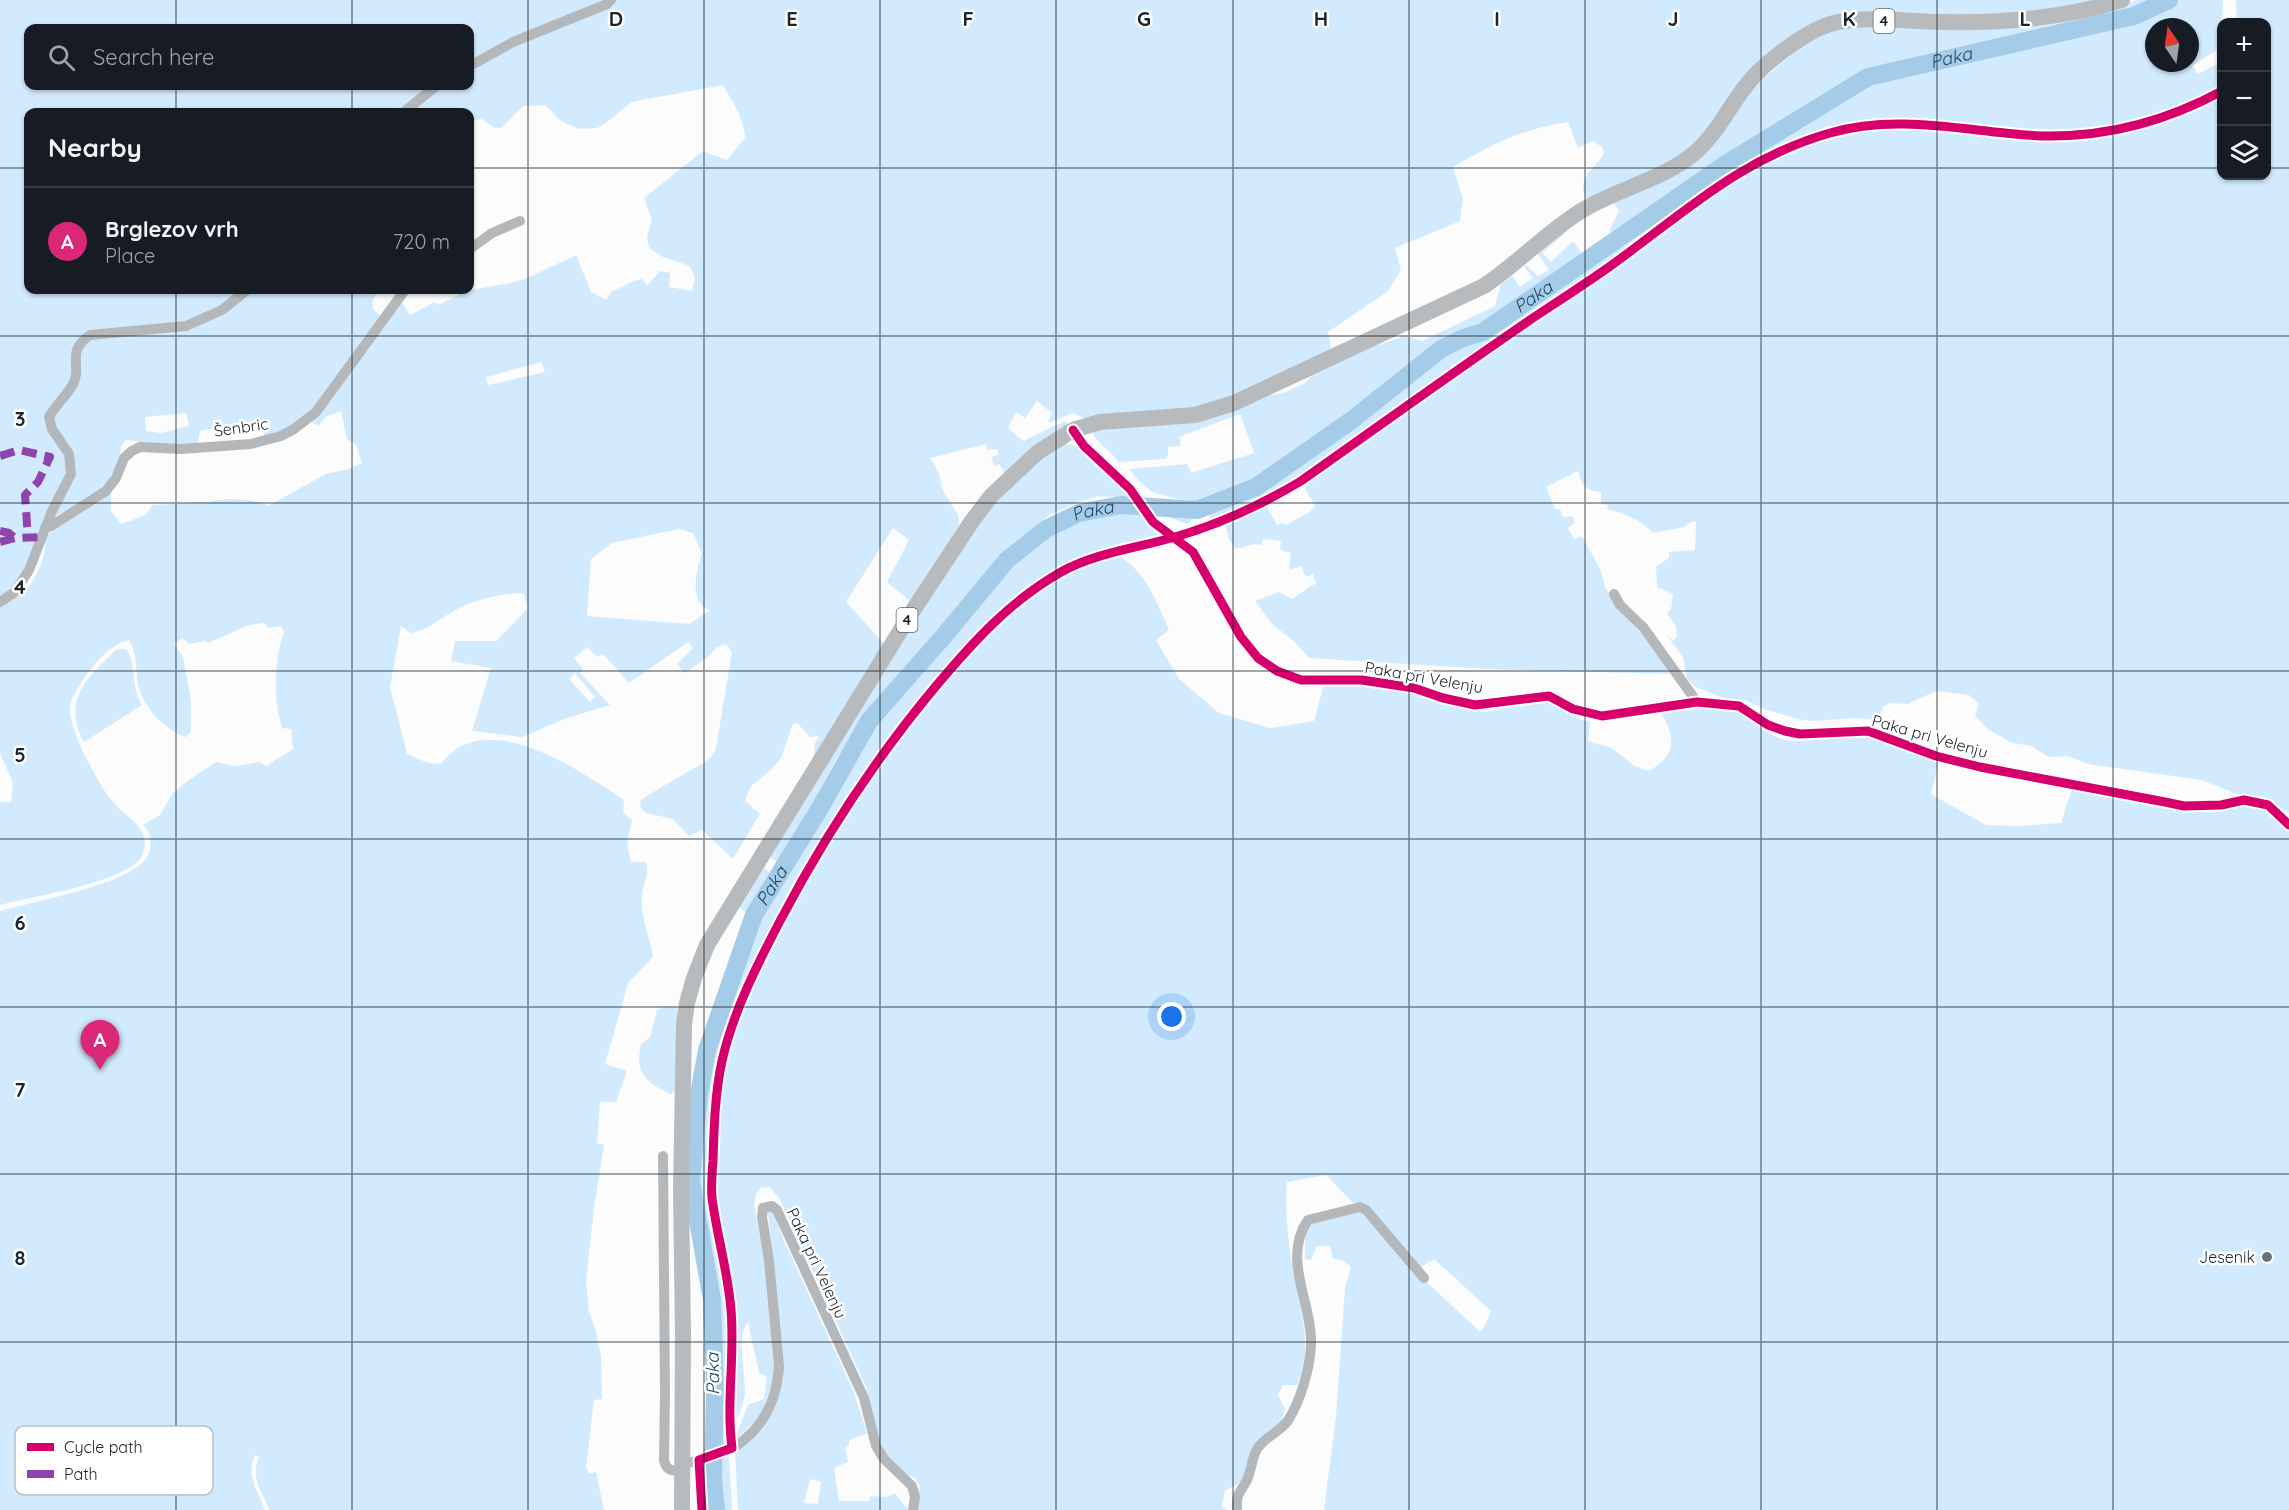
<!DOCTYPE html>
<meta charset="utf-8">
<style>
:root{--surface:#171b24;--page:#242831;--text:#f1f3f6;--muted:#9ea1a6;--line:#363941;--accent:#db2777}
body{margin:0;font-family:Quicksand,sans-serif;background:var(--page);color:var(--text)}
.controls{position:absolute;right:18px;top:18px;display:grid;overflow:hidden;border-radius:12px;box-shadow:0 2px 4px #0004}
.controls button{width:54px;height:54px;display:grid;place-items:center;padding:0;border:0;border-bottom:2px solid var(--line);background:var(--surface);color:var(--text);font:30px sans-serif}
.compass{position:absolute;left:2145px;top:18px;width:54px;height:54px;border-radius:50%;background:var(--surface);box-shadow:0 2px 4px #0004;rotate:347deg}
.you{position:absolute;left:1172px;top:1017px;width:21px;height:21px;margin:-15px;border:4px solid #fff;border-radius:50%;background:#1a73e8;box-shadow:0 0 0 9px #1a73e833}
.badge{display:grid;place-items:center;width:39px;height:39px;border-radius:50%;background:var(--accent);color:#fff;font-size:20px;font-weight:700}
.pin{position:absolute;translate:-50% -50px;filter:drop-shadow(0 2px 3px #0008)}
.pin::after{content:'';position:absolute;top:32px;width:21px;height:18px;background:inherit;clip-path:polygon(0 0,100% 0,50% 100%)}
.list{margin:0;padding:0;list-style:none}
h2{display:flex;justify-content:space-between;align-items:center;height:78px;margin:0;padding:0 24px;font-size:26px}
h2 small{font-size:20px;font-weight:400;color:var(--muted)}
.list li{display:grid;grid-template-columns:39px 1fr auto;gap:18px;align-items:center;box-sizing:border-box;height:108px;padding:0 24px;border-top:2px solid var(--line)}
.list b{display:block;font-size:22px;white-space:nowrap}
.list p{margin:0;font-size:20px;white-space:nowrap;color:var(--muted)}
.list em{font-size:20px;font-style:normal;color:var(--muted)}
.icon{flex:none;width:33px;height:33px;fill:none;stroke:currentColor;stroke-width:2;stroke-linecap:round;stroke-linejoin:round}
.map{position:relative;flex:none;width:2289px;height:1510px;overflow:hidden}
.search{position:absolute;background:var(--surface);box-shadow:0 2px 4px #0004;left:24px;top:24px;width:450px;height:66px;display:flex;align-items:center;gap:15px;box-sizing:border-box;padding:0 21px;border-radius:12px;color:var(--muted);font-size:22px}
.panel{position:absolute;background:var(--surface);box-shadow:0 2px 4px #0004;left:24px;top:108px;width:450px;height:186px;border-radius:12px}
.map>svg:first-child{display:block}
</style>
<div class="map">
<svg width="2289" height="1510" viewBox="0 0 2289 1510">
<rect width="100%" height="100%" fill="#fcfcfc"/>
<g fill="#d2eafd" fill-rule="evenodd">
<path d="M 0,0 L 2100,0 L 2053,10 L 1806,30 L 1691,152 L 1586,200 C 1576,178 1593,171 1604,154 L 1602,147 L 1593,141 L 1578,148 L 1568,122 C 1524,128 1491,145 1453,167 L 1463,199 L 1460,221 L 1395,248 L 1401,270 L 1388,291 L 1328,332 L 1331,348 C 1292,372 1238,402 1192,410 C 1158,416 1121,416 1086,419 L 1072,413 L 1050,423 L 1048,421 L 1052,413 L 1037,401 L 1025,418 L 1016,412 L 1008,428 L 1023,441 L 1065,421 L 1068,425 L 1005,473 L 999,464 L 994,466 L 991,457 L 998,455 L 997,449 L 987,450 L 986,444 L 930,458 L 939,473 L 942,489 L 958,515 L 959,526 L 912,603 L 887,582 L 909,540 L 893,528 L 846,602 L 887,647 L 814,756 L 815,743 L 819,736 L 810,737 L 797,723 L 793,724 L 781,758 L 770,771 L 751,786 L 745,801 L 760,814 L 733,859 L 702,830 L 689,836 L 673,819 L 646,813 L 640,807 L 641,800 L 648,795 L 705,762 L 712,756 L 716,748 L 732,652 L 726,644 L 717,647 L 708,657 L 685,673 L 677,664 L 693,648 L 688,642 L 629,683 L 603,654 L 598,657 L 587,647 L 574,658 L 583,669 L 580,673 L 610,705 L 567,718 L 522,737 L 472,731 L 491,668 L 451,661 L 455,641 L 496,641 L 528,608 L 524,593 C 501,593 472,600 452,612 C 438,620 428,630 411,633 L 401,626 L 390,687 L 407,754 L 428,763 L 441,764 C 485,704 579,770 624,800 L 623,813 L 632,820 L 627,844 L 631,862 L 646,862 C 650,873 643,884 642,895 C 640,919 650,935 653,957 L 628,983 L 605,1064 L 627,1071 L 616,1102 L 600,1102 L 597,1143 L 604,1145 L 594,1208 L 586,1281 L 589,1313 L 595,1327 L 601,1356 L 602,1399 L 594,1400 L 586,1467 L 589,1474 L 596,1472 L 604,1510 L 269,1510 C 262,1489 250,1480 259,1457 L 255,1455 C 245,1476 258,1490 265,1510 L 0,1510 L 0,911 C 36,901 113,887 140,865 C 148,859 151,851 150,841 C 150,835 148,829 143,825 L 160,815 L 173,793 L 186,782 L 216,762 L 236,766 L 259,762 L 266,766 L 293,749 L 291,729 L 282,728 C 273,699 274,661 284,632 L 281,626 L 268,628 L 264,623 L 249,625 L 208,643 L 205,641 L 189,644 L 182,638 L 174,644 L 183,657 L 191,701 L 191,732 L 186,737 C 167,731 146,710 140,691 C 133,673 140,658 129,640 C 109,645 93,665 82,681 C 78,689 71,697 70,706 C 67,727 100,789 115,804 C 124,814 138,822 143,834 C 147,842 144,854 139,860 C 119,883 31,897 0,905 L 0,802 L 11,802 L 13,783 L 0,753 L 0,607 C 8,602 18,598 25,591 C 36,580 48,553 45,537 L 60,524 L 111,492 L 111,511 L 121,524 L 146,515 L 152,505 L 210,502 C 222,497 258,499 268,506 L 326,474 L 349,469 L 362,463 L 356,445 L 347,439 L 341,411 L 326,417 L 318,426 L 310,421 L 401,301 L 410,315 L 435,302 L 438,305 L 469,290 L 512,283 L 534,275 L 576,255 L 591,292 L 606,300 L 612,291 C 625,287 629,280 643,279 L 645,284 L 648,285 L 660,271 L 670,273 L 669,287 L 692,291 L 695,278 L 690,266 L 663,257 L 649,248 L 647,237 L 652,220 L 644,198 L 703,151 L 727,160 L 745,138 C 745,120 732,101 723,85 L 631,102 L 606,123 L 597,128 L 579,129 L 561,121 L 545,105 L 523,106 L 501,128 L 493,127 L 482,119 L 470,121 L 470,112 L 28,112 L 28,290 L 379,290 L 372,301 L 373,309 L 382,317 L 320,401 L 292,427 L 265,438 L 262,426 L 236,431 L 235,424 L 200,431 L 198,444 L 168,446 L 126,440 L 121,447 L 119,461 L 104,490 L 57,515 L 36,537 L 31,560 L 13,589 L 0,596 ZM 28,28 L 470,28 L 470,86 L 28,86 ZM 541,362 L 545,372 L 488,385 L 486,377 ZM 186,413 L 189,426 L 161,433 L 146,431 L 145,417 ZM 679,529 L 693,533 L 702,554 C 696,570 688,603 710,610 L 689,624 L 587,616 L 591,559 L 612,543 ZM 575,673 L 595,697 L 590,702 L 569,679 Z"/>
<path d="M 2137,0 L 2223,0 L 2221,47 L 2192,66 L 2198,74 L 2221,62 L 2222,176 L 2266,176 L 2266,22 L 2237,22 L 2236,0 L 2289,0 L 2289,813 L 2261,796 L 2239,795 L 2202,780 L 2088,764 L 2068,756 L 2048,757 L 2032,746 L 2012,743 L 1988,729 L 1975,716 L 1979,704 L 1969,695 L 1936,691 L 1908,704 L 1890,703 L 1884,706 L 1877,720 L 1855,718 L 1814,721 L 1797,719 L 1764,709 L 1745,700 L 1725,699 L 1696,687 L 1687,679 L 1683,657 L 1665,633 L 1673,641 L 1677,636 L 1676,626 L 1667,613 L 1671,609 L 1673,594 L 1657,587 L 1656,566 L 1669,558 L 1669,552 L 1695,550 L 1696,522 L 1692,521 L 1684,527 L 1653,533 C 1640,519 1626,514 1607,509 L 1608,505 L 1601,504 L 1601,492 C 1585,490 1582,486 1578,471 L 1546,487 L 1555,509 L 1560,509 L 1563,517 L 1572,516 L 1575,522 L 1568,528 L 1574,539 L 1582,536 L 1601,571 L 1605,588 L 1673,674 L 1489,669 L 1309,658 L 1296,643 L 1271,623 L 1255,601 L 1279,592 L 1292,599 L 1316,583 L 1313,574 L 1306,577 L 1301,566 L 1289,570 L 1291,553 L 1280,550 L 1281,541 L 1263,539 L 1261,545 C 1252,542 1244,549 1235,548 L 1229,539 L 1225,523 L 1267,507 L 1277,525 L 1283,523 L 1286,525 L 1311,511 L 1315,506 L 1302,483 L 1317,472 L 1314,469 C 1281,490 1249,511 1211,521 L 1209,513 L 1247,497 L 1275,481 L 1353,427 L 1394,390 L 1443,352 L 1458,344 L 1469,346 L 1477,342 C 1524,309 1578,281 1617,238 L 1609,230 L 1619,211 L 1613,202 L 1659,181 L 1746,93 L 1802,46 L 1827,33 L 1849,26 L 2098,13 ZM 2154,27 L 2190,27 L 2190,63 L 2154,63 Z"/>
<path d="M 1564,230 L 1566,232 L 1542,253 L 1551,262 L 1573,241 L 1584,256 L 1483,327 L 1447,337 L 1353,415 L 1252,484 L 1197,504 L 1152,492 L 1136,478 L 1130,469 L 1187,464 L 1191,473 L 1254,453 L 1240,414 L 1179,437 L 1181,446 L 1168,447 L 1168,455 L 1166,459 L 1118,462 C 1112,450 1096,445 1092,430 L 1286,392 L 1305,383 L 1314,373 L 1369,348 L 1405,336 L 1422,341 L 1495,306 L 1501,284 L 1512,276 L 1520,287 L 1533,278 L 1524,266 L 1526,265 L 1538,276 L 1549,270 L 1536,251 Z"/>
<path d="M 1069,444 L 1077,446 L 1084,451 L 1132,498 L 1098,496 L 1077,503 L 1051,514 L 1010,546 L 951,622 L 867,715 L 834,763 L 780,864 L 769,856 L 983,514 L 1034,461 L 1060,445 Z"/>
<path d="M 1140,511 L 1152,528 L 1159,533 L 1159,537 C 1108,550 1057,565 1015,599 L 1018,601 L 1069,570 L 1119,556 C 1146,572 1157,602 1169,630 L 1156,640 L 1179,679 L 1219,713 L 1270,728 L 1314,721 L 1324,684 L 1354,684 L 1420,694 L 1441,704 L 1484,712 L 1544,702 L 1557,705 L 1582,720 L 1590,721 L 1588,741 L 1612,748 L 1633,765 L 1648,771 C 1677,757 1676,736 1660,711 C 1684,709 1714,703 1737,712 C 1756,720 1771,740 1793,741 C 1813,742 1833,732 1852,733 C 1881,734 1913,751 1939,761 L 1931,794 L 1986,825 L 2018,826 L 2061,823 L 2072,789 C 2108,796 2145,806 2182,811 C 2207,814 2232,803 2255,807 C 2269,810 2280,820 2289,830 L 2289,1510 L 1324,1510 L 1336,1416 L 1345,1288 L 1351,1267 L 1344,1261 L 1333,1259 L 1330,1246 L 1317,1246 L 1311,1260 L 1305,1259 L 1305,1226 L 1360,1212 L 1416,1272 L 1480,1332 L 1484,1327 L 1491,1311 L 1434,1259 L 1418,1269 L 1365,1205 L 1352,1202 L 1326,1175 L 1287,1182 C 1284,1217 1290,1254 1297,1289 C 1303,1326 1312,1348 1297,1385 L 1283,1385 L 1278,1395 L 1285,1409 C 1283,1415 1282,1422 1278,1426 C 1271,1436 1260,1435 1253,1446 C 1249,1452 1250,1458 1249,1464 C 1246,1479 1238,1486 1225,1490 L 1222,1507 L 1227,1510 L 916,1510 L 920,1486 L 915,1478 L 903,1473 L 882,1450 L 866,1387 L 779,1198 L 770,1187 L 760,1188 L 756,1194 L 754,1204 L 764,1259 L 775,1377 L 760,1417 L 737,1438 L 736,1436 L 748,1405 L 764,1399 L 767,1377 L 759,1373 L 748,1322 C 735,1337 746,1375 745,1394 C 744,1404 738,1416 734,1426 L 731,1426 L 734,1330 L 724,1257 L 721,1256 L 729,1309 L 730,1346 L 727,1443 L 718,1446 L 721,1405 L 720,1334 L 696,1180 L 696,1140 L 700,1101 L 710,1054 L 749,950 L 756,922 L 808,838 L 848,763 L 871,727 L 893,700 L 974,613 L 1016,554 L 1022,556 C 1041,532 1073,518 1103,514 C 1116,512 1128,513 1140,511 Z"/>
<path d="M 1165,512 L 1196,516 L 1187,524 L 1171,518 Z"/>
<path d="M 117,649 L 126,649 C 137,661 130,686 142,705 L 84,742 C 62,699 87,678 117,649 Z"/>
<path d="M 762,867 L 773,874 L 748,914 L 737,905 Z"/>
<path d="M 666,1006 L 675,1007 L 678,1010 L 676,1091 L 671,1094 C 644,1082 635,1072 641,1044 L 650,1037 L 657,1010 Z"/>
<path d="M 773,1211 L 784,1241 L 853,1390 L 867,1433 L 849,1440 L 849,1445 L 845,1447 L 848,1462 L 834,1468 L 839,1501 L 869,1501 L 871,1496 L 886,1497 L 895,1493 L 908,1510 L 738,1510 L 735,1452 C 762,1431 775,1413 782,1380 L 768,1212 ZM 810,1479 L 821,1482 L 818,1504 L 804,1503 Z"/>
<path d="M 729,1457 L 732,1510 L 720,1510 L 717,1461 Z"/>
<path d="M 710,1463 L 713,1510 L 705,1510 L 704,1465 Z"/>
</g>
<g fill="none" stroke-linecap="round" stroke-linejoin="round">
<path stroke="#a4cce9" stroke-width="18" id="s1" d="M 716,1510 L 713,1480 L 715,1392 L 712,1300 L 691,1181 L 699,1094 L 707,1050 L 754,915 L 820,808 L 869,721 L 943,637 L 1007,560 L 1046,529 L 1079,513 L 1121,505 L 1197,510 L 1256,487 L 1352,420 L 1441,349 L 1463,338 L 1483,332 L 1726,164 L 1868,77 L 2134,16 L 2169,0"/>
<g stroke="#b5b8bb" stroke-width="10">
<path d="M 470,66 L 513,42 L 607,4 L 611,0"/>
<path d="M 404,112 L 436,86"/>
<path d="M 470,249 L 492,233 L 520,221"/>
<path d="M 1073,430 L 1084,446 L 1130,489 L 1153,522 L 1193,552 L 1241,637 L 1258,658 L 1277,671 L 1301,680 L 1362,680 L 1414,688 L 1443,698 L 1475,705 L 1549,696 L 1573,709 L 1602,716 L 1697,702 L 1739,706 L 1768,725 L 1785,731 L 1800,734 L 1868,731 L 1936,756 L 1980,767 L 2165,802 L 2184,806 L 2221,805 L 2244,800 L 2268,805 L 2289,825"/>
<path d="M 45,528 L 51,526 L 106,491 L 116,478 L 124,458 L 132,451 L 140,447 L 181,449 L 251,444 L 281,436 L 294,429 L 316,412 L 405,290"/>
<path d="M 1614,594 L 1620,605 L 1643,627 L 1697,702"/>
<path d="M 0,602 L 15,592 L 29,570 L 52,511 L 71,474 L 69,454 L 52,429 L 49,417 C 56,405 65,397 72,386 C 84,366 64,353 90,335 L 186,326 L 222,310 L 247,290"/>
<path d="M 663,1156 L 665,1394 L 664,1460 C 666,1471 672,1471 683,1471"/>
<path d="M 683,1463 C 739,1458 776,1422 779,1366 L 769,1261 L 762,1217 L 763,1208 L 772,1206 L 777,1210 L 864,1398 L 876,1446 L 884,1459 L 912,1486 L 915,1497 L 913,1510"/>
<path d="M 1237,1510 C 1237,1506 1236,1501 1238,1496 C 1240,1490 1244,1486 1247,1480 C 1253,1468 1251,1453 1262,1443 C 1271,1434 1282,1430 1289,1419 C 1301,1399 1310,1368 1311,1345 C 1313,1305 1281,1258 1308,1220 L 1360,1207 L 1366,1210 L 1424,1278"/>
</g>
<path stroke="#b8bbbd" stroke-width="16" d="M 682,1510 L 683,1333 L 681,1190 L 684,1024 L 687,1003 L 694,978 L 707,945 L 910,615 L 972,521 L 991,496 L 1038,452 L 1073,430 L 1100,422 L 1195,415 L 1234,403 L 1484,286 C 1518,263 1546,233 1581,211 C 1618,188 1664,180 1697,151 C 1721,129 1733,98 1755,75 C 1773,57 1809,29 1834,23 C 1866,15 1909,22 1943,22 C 2001,23 2067,18 2122,0"/>
<g stroke="#8e44ad" stroke-width="8" stroke-dasharray="15 8" stroke-linecap="butt">
<path d="M 0,456 L 19,450 L 50,457 L 38,482 L 25,495 L 28,538"/>
<path d="M 0,531 L 9,533 L 15,538"/>
<path d="M 0,542 L 15,538 L 41,537"/>
</g>
<g stroke="#fff" stroke-width="13">
<g id="cycleway">
<path d="M 1073,430 L 1084,446 L 1130,489 L 1153,522 L 1193,552 L 1241,637 L 1258,658 L 1277,671 L 1301,680 L 1362,680 L 1414,688 L 1443,698 L 1475,705 L 1549,696 L 1573,709 L 1602,716 L 1697,702 L 1739,706 L 1768,725 L 1785,731 L 1800,734 L 1868,731 L 1936,756 L 1980,767 L 2165,802 L 2184,806 L 2221,805 L 2244,800 L 2268,805 L 2289,825"/>
<path d="M 702,1510 L 699,1460 L 732,1448 C 726,1402 735,1356 731,1310 C 728,1272 717,1236 712,1198 C 711,1186 712,1173 713,1161 C 714,1127 715,1093 722,1061 C 733,1012 757,965 780,921 C 824,837 875,759 936,686 C 973,642 1010,601 1061,572 C 1095,553 1137,548 1175,537 C 1220,524 1261,505 1301,481 C 1376,428 1451,374 1527,322 C 1554,304 1582,286 1609,267 C 1683,214 1739,159 1830,133 C 1894,114 1961,130 2026,135 C 2095,140 2161,124 2222,91"/>
</g>
</g>
<use href="#cycleway" stroke="#d6006c" stroke-width="9"/>
</g>
<path fill="none" stroke="#1b252d" stroke-width="1.5" stroke-opacity="0.55" d="M 176,0 L 176,28M 352,0 L 352,28M 528,0 L 528,1510M 704,0 L 704,1510M 880,0 L 880,1510M 1056,0 L 1056,1510M 1233,0 L 1233,1510M 1409,0 L 1409,1510M 1585,0 L 1585,1510M 1761,0 L 1761,1510M 1937,0 L 1937,1510M 2113,0 L 2113,1510M 176,86 L 176,112M 352,86 L 352,112M 0,168 L 28,168M 470,168 L 2222,168M 2266,168 L 2289,168M 176,290 L 176,1510M 352,290 L 352,1510M 0,336 L 2289,336M 0,503 L 2289,503M 0,671 L 2289,671M 0,839 L 2289,839M 0,1007 L 2289,1007M 0,1174 L 2289,1174M 0,1342 L 2289,1342"/>
<circle fill="#6a7075" stroke="#fff" stroke-width="2" cx="2267" cy="1257" r="6"/>
<g text-anchor="middle" stroke-width="5" stroke-linejoin="round" paint-order="stroke">
<g fill="#fff" stroke="#5f666c" stroke-width="1.5">
<rect x="1873.5" y="9" width="21" height="24" rx="4.5"/>
<rect x="896.5" y="608" width="21" height="24" rx="4.5"/>
</g>
<g font-size="15" font-weight="bold" fill="#1b252d">
<text x="1884" y="26">4</text>
<text x="907" y="625">4</text>
</g>
<g font-size="16" fill="#1b252d" stroke="#fff">
<text transform="translate(241 427) rotate(-8)" y="6">Šenbric</text>
<text transform="translate(1424 677) rotate(10)" y="6">Paka pri Velenju</text>
<text transform="translate(1930 736) rotate(16)" y="6">Paka pri Velenju</text>
<text transform="translate(817 1263) rotate(65)" y="6">Paka pri Velenju</text>
</g>
<g font-size="16" fill="#1b252d" stroke="#fff" text-anchor="end">
<text x="2255" y="1263">Jesenik</text>
</g>
<g font-size="18" font-style="italic" fill="#1b4663" stroke="#fff">
<text dy="6" stroke="none"><textPath href="#s1" startOffset="2136">Paka</textPath></text>
<text dy="6" stroke="none"><textPath href="#s1" startOffset="1650">Paka</textPath></text>
<text dy="6" stroke="none"><textPath href="#s1" startOffset="1144">Paka</textPath></text>
<text dy="6" stroke="none"><textPath href="#s1" startOffset="640">Paka</textPath></text>
<text transform="translate(713 1374) rotate(-91)" y="6">Paka</text>
</g>
</g>
<rect x="15" y="1426" width="198" height="69" rx="9" fill="#fff" stroke="#bbbec0" stroke-width="1.5"/>
<rect x="27" y="1443" width="27" height="8" fill="#d6006c"/>
<rect x="27" y="1470" width="27" height="8" fill="#8e44ad"/>
<g font-size="16" fill="#1b252d">
<text x="64" y="1453">Cycle path</text>
<text x="64" y="1480">Path</text>
</g>
<g font-size="20" text-anchor="middle" font-weight="bold" fill="#1b252d" stroke="#fff" stroke-width="5" stroke-linejoin="round" paint-order="stroke">
<text x="616" y="26">D</text>
<text x="792" y="26">E</text>
<text x="968" y="26">F</text>
<text x="1144" y="26">G</text>
<text x="1321" y="26">H</text>
<text x="1497" y="26">I</text>
<text x="1673" y="26">J</text>
<text x="1849" y="26">K</text>
<text x="2025" y="26">L</text>
<text x="20" y="426">3</text>
<text x="20" y="594">4</text>
<text x="20" y="762">5</text>
<text x="20" y="930">6</text>
<text x="20" y="1097">7</text>
<text x="20" y="1265">8</text>
</g>
</svg>
<div class="controls">
<button>+</button>
<button>−</button>
<button><svg class="icon" aria-label="layers" viewBox="0 0 24 24"><path d="M12 4l9 5-9 5-9-5zM3 14l9 5 9-5"/></svg></button>
</div>
<svg class="compass" viewBox="-18 -18 36 36"><path d="M0-13l5 13h-10z" fill="#e53935"/><path d="M0 13l5-13h-10z" fill="#9ea1a6"/></svg>
<div class="you"></div>
<div class="pin badge" style="left:100px;top:1070px">A</div>
<div class="search"><svg class="icon" aria-label="search" viewBox="0 0 24 24"><circle cx="10" cy="10" r="6"/><path d="M15 15l6 6"/></svg>Search here</div>
<section class="panel">
<h2>Nearby<small></small></h2>
<ul class="list">
<li><span class="badge">A</span><div><b>Brglezov vrh</b><p>Place</p></div><em>720 m</em></li>
</ul>
</section>
</div>
